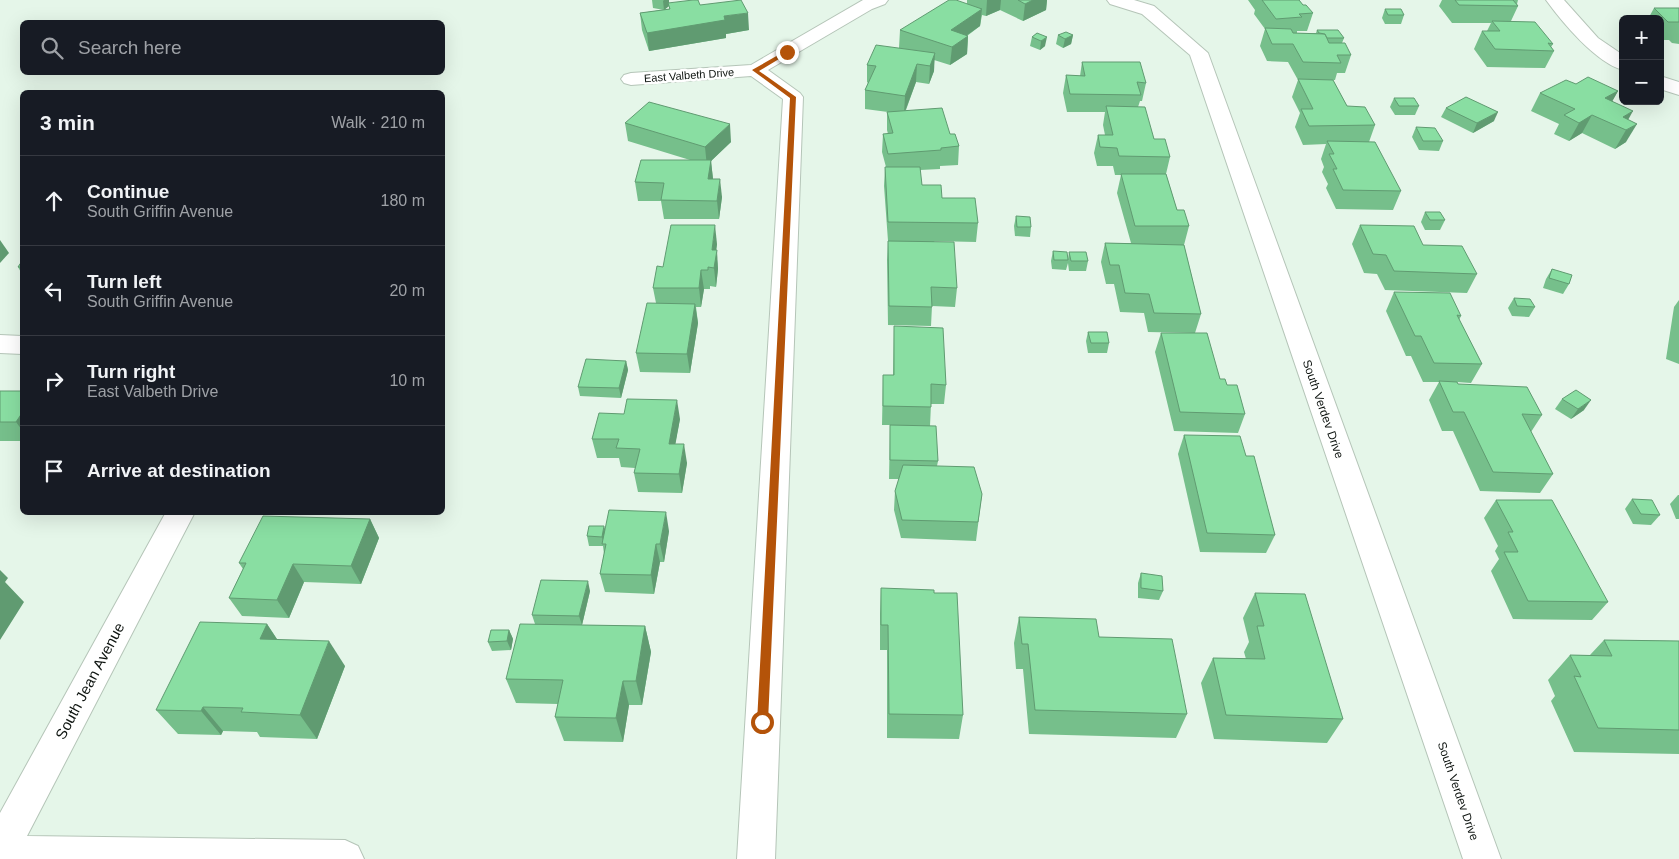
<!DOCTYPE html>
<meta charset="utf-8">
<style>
:root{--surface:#171b24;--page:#20242c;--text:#f1f3f6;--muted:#9ea1a6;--line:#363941}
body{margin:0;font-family:Arial,sans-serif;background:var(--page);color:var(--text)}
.controls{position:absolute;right:15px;top:15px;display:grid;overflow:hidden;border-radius:8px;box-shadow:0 5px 20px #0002}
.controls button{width:45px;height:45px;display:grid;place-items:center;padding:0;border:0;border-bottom:1px solid var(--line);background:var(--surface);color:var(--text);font:25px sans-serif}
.stop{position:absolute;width:15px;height:15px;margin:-11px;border:4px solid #b45309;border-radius:50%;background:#fff}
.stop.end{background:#b45309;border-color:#fff;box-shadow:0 1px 5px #0008}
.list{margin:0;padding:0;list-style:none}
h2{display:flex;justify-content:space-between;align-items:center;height:65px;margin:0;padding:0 20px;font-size:21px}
h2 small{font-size:16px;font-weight:400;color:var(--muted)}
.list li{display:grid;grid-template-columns:32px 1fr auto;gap:15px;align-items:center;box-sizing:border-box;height:90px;padding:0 20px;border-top:1px solid var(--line)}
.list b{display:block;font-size:19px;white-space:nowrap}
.list p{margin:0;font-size:16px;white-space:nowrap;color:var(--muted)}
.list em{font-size:16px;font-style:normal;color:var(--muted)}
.icon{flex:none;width:28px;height:28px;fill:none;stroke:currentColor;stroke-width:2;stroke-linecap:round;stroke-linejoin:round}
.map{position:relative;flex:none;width:1679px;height:859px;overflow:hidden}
.search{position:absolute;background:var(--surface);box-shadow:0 5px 20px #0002;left:20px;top:20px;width:425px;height:55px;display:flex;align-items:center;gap:12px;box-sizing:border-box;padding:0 18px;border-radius:8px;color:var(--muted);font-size:19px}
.panel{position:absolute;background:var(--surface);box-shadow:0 5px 20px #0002;left:20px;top:90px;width:425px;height:425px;border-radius:8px}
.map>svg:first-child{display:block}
</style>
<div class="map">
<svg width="1679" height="859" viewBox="0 0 1679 859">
<rect width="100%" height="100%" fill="#e5f6e9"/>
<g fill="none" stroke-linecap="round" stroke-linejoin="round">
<g stroke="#b5c5b8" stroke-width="2">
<g id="street">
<path d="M 863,0 L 888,0 L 885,4 L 872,9 L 768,70 L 800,93 L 803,97 L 775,859 L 737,859 L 783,99 L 751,76 L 631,85 L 624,83 L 621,79 L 624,75 L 631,73 L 751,65 Z"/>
<path d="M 1107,0 L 1134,0 L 1154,6 L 1208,53 L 1501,859 L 1463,859 L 1190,55 L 1142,14 L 1110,4 Z"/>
<path d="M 1546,0 L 1564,0 L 1598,38 L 1623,55 L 1623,70 C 1596,63 1562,22 1546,0 Z"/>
<path d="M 1660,76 L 1679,82 L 1679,95 L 1660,89 Z"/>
<path d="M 0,335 L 22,336 L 22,354 L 0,353 Z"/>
<path d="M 166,512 L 195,512 L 27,836 L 345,840 L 358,846 L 364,859 L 0,859 L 0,813 Z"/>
</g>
</g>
<use href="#street" fill="#fff" fill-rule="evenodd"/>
</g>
<g fill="#76bf8b">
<path d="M 652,0 L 669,0 L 669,3 L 700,5 L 749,30 L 726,34 L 726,38 L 649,51 L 642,30 L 640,13 L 669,9 L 669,6 L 664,10 L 653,8 Z"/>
<path d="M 967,0 L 1047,0 L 1046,10 L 1023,21 L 1000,10 L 986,16 L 982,15 L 980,26 L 967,36 L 968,36 L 967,54 L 950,65 L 934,60 L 934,71 L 929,84 L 916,82 L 906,110 L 950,134 L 959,146 L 958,165 L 940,166 L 940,169 L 920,170 L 922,185 L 942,198 L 978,223 L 976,242 L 934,241 L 957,288 L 955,307 L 932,306 L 931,326 L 888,325 L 887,260 L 888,241 L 884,186 L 885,167 L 886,167 L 882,152 L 883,134 L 888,134 L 887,130 L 887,112 L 888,112 L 865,109 L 865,90 L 868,83 L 867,82 L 867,65 L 899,48 L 900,30 L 967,4 Z"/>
<path d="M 1248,0 L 1299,0 L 1303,5 L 1313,13 L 1307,31 L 1297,31 L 1297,33 L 1316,33 L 1317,30 L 1344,38 L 1342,43 L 1351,55 L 1345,73 L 1337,73 L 1335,80 L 1333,80 L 1347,106 L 1375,125 L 1369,142 L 1401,191 L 1393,210 L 1336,209 L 1326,188 L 1328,184 L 1322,172 L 1324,167 L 1321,159 L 1326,144 L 1303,145 L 1295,127 L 1300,113 L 1292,97 L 1298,80 L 1288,62 L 1267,61 L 1260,46 L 1265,29 L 1254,14 L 1255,10 Z"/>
<path d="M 1442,0 L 1518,0 L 1517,4 L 1518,6 L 1511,21 L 1553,44 L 1551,47 L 1554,51 L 1545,68 L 1487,67 L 1474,49 L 1482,31 L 1487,31 L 1491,23 L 1452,23 L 1439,6 Z"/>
<path d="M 1654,8 L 1679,8 L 1679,44 L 1672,43 L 1669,40 L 1660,40 L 1660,19 L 1648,19 Z"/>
<path d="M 1385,9 L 1404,15 L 1401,24 L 1385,24 L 1382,18 Z"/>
<path d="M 1037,33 L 1045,46 L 1040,50 L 1030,46 L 1032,37 Z"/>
<path d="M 1058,35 L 1073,35 L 1071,44 L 1063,48 L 1056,44 Z"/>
<path d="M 1082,62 L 1146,83 L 1142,101 L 1140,101 L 1138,107 L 1154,139 L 1170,157 L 1166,174 L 1177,210 L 1189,226 L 1184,245 L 1201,314 L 1195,333 L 1220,379 L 1227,385 L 1245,414 L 1238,433 L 1174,431 L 1155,352 L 1161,333 L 1194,333 L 1148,332 L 1144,313 L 1120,312 L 1114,284 L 1106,284 L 1101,262 L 1105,243 L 1131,243 L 1117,193 L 1121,175 L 1115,175 L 1113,166 L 1097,166 L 1094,153 L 1098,135 L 1105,135 L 1103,125 L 1105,112 L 1067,112 L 1063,93 L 1066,75 L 1080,76 Z"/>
<path d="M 1576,84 L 1618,91 L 1612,101 L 1628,120 L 1626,142 L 1615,149 L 1582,133 L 1569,141 L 1554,134 L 1559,124 L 1531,111 L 1540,93 Z"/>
<path d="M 1394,98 L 1419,106 L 1415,115 L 1395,115 L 1390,107 Z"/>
<path d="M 1446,108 L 1494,121 L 1473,133 L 1441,117 Z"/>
<path d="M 625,123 L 731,142 L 711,161 L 713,179 L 722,197 L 719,219 L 664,219 L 661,201 L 638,201 L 635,182 L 690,160 L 628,141 Z"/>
<path d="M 1416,127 L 1443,141 L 1439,151 L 1419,150 L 1412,137 Z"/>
<path d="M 1425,212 L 1445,220 L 1440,230 L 1425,230 L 1421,222 Z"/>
<path d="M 1016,216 L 1031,227 L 1030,237 L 1015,236 L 1014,226 Z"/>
<path d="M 1360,225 L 1423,245 L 1477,274 L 1467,293 L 1385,290 L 1377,274 L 1364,273 L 1352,244 Z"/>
<path d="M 717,244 L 716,250 L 718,269 L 716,287 L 710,286 L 710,289 L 704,289 L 701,307 L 696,307 L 698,323 L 690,373 L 640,372 L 636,353 L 656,303 L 653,288 L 663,267 Z"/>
<path d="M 1053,251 L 1068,259 L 1069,252 L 1088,261 L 1086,271 L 1069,271 L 1068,263 L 1066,270 L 1052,269 L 1051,261 Z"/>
<path d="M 22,261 L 22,274 L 18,267 Z"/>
<path d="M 1552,269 L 1569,284 L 1563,294 L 1543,288 L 1546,279 Z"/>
<path d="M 1394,292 L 1461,316 L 1459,320 L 1482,364 L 1471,383 L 1457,382 L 1458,384 L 1542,415 L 1531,432 L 1553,474 L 1540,493 L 1480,491 L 1453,431 L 1442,431 L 1429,400 L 1439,382 L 1423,382 L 1411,356 L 1406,356 L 1386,311 Z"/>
<path d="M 1514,298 L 1535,307 L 1529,317 L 1512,316 L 1508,308 Z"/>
<path d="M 1679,300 L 1679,364 L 1666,359 L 1674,307 Z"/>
<path d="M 894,326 L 946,385 L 944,404 L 931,404 L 930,426 L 938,461 L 937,466 L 982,494 L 976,541 L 901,538 L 894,510 L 895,491 L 899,479 L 889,479 L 890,425 L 882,425 L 883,375 L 893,375 Z"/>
<path d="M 1088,332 L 1109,343 L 1107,353 L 1088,353 L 1086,341 Z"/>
<path d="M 626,361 L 628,370 L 621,398 L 580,396 L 578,387 Z"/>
<rect x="0" y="391" width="22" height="50"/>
<path d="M 1562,399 L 1584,410 L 1571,419 L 1555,409 Z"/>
<path d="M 680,419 L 675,444 L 687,463 L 682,493 L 638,492 L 634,473 L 635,468 L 621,467 L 619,458 L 597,458 L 592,439 Z"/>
<path d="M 1184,435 L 1246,456 L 1275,535 L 1266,553 L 1200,552 L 1178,454 Z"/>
<path d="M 1678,495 L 1679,495 L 1679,519 L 1676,519 L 1670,504 Z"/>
<path d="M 1632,499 L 1660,515 L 1651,525 L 1633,524 L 1625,509 Z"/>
<path d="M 1496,500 L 1608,602 L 1592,620 L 1513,619 L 1491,571 L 1499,559 L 1495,551 L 1498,546 L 1484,518 Z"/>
<path d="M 370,519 L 379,538 L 361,584 L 304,582 L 289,618 L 242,616 L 229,598 L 243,569 L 239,563 Z"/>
<path d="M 605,530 L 669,531 L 664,562 L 660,562 L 654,594 L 605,592 L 600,574 L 604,554 L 603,546 L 589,546 L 587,536 Z"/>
<path d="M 1141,573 L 1163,591 L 1159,600 L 1138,598 L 1138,583 Z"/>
<path d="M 881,588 L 963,715 L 959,739 L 887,738 L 887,650 L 880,650 L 880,614 Z"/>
<path d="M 590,591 L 582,625 L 645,626 L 651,652 L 642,705 L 629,705 L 623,742 L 564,741 L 555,717 L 558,704 L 516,703 L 506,679 L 535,624 L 532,615 Z"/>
<path d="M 1255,593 L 1343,719 L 1327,743 L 1214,739 L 1201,683 L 1213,658 L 1246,659 L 1244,652 L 1249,642 L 1243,618 Z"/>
<path d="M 1019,617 L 1187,714 L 1176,738 L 1029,734 L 1023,669 L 1016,669 L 1014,643 Z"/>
<path d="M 267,624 L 277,639 L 345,666 L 317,739 L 260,737 L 257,732 L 223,731 L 221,735 L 178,734 L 156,710 Z"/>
<path d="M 509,630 L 513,639 L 511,650 L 492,651 L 488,642 Z"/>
<path d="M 1604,640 L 1679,641 L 1679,754 L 1574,752 L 1551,701 L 1555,696 L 1548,680 L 1570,655 L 1590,655 Z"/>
</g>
<g fill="#609b71">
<path d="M 664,0 L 669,0 L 669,5 L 668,3 L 669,6 L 664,10 L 663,1 Z"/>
<path d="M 987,0 L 1001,0 L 1000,10 L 986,16 Z"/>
<path d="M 1033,0 L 1047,0 L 1046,10 L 1023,21 L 1025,4 Z"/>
<path d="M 982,9 L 980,26 L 950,47 L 951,30 Z"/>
<path d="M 748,13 L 749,30 L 726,34 L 726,38 L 649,51 L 647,33 L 724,16 Z"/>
<path d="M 1073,35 L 1071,44 L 1063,48 L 1065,39 Z"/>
<path d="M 968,36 L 967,54 L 950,65 L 952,47 Z"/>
<path d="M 1047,37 L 1045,46 L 1040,50 L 1041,41 Z"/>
<path d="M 935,53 L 934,71 L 929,84 L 930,66 Z"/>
<path d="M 917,64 L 916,82 L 904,114 L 905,96 Z"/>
<path d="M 1618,91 L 1608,109 L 1605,98 Z"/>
<path d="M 1633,111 L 1623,129 L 1623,117 Z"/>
<path d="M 1498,112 L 1494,121 L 1473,133 L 1477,123 Z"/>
<path d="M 1592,115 L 1582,133 L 1569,141 L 1579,123 Z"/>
<path d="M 730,124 L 731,142 L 711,161 L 713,179 L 710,197 L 705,147 Z"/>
<path d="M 1637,124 L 1626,142 L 1615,149 L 1626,130 Z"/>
<path d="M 720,179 L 722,197 L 719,219 L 717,201 Z"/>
<path d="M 715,225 L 717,244 L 714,269 L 712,250 Z"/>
<path d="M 0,240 L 9,253 L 0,263 Z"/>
<path d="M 717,250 L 718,269 L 716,287 L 714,268 Z"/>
<path d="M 701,270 L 704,289 L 701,307 L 699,288 Z"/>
<path d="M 695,304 L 698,323 L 690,373 L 687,354 Z"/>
<path d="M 626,361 L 628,370 L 621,398 L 619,388 Z"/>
<path d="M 677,400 L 680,419 L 672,463 L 669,444 Z"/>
<path d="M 1591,400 L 1584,410 L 1571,419 L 1578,409 Z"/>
<path d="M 22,413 L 22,430 L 16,422 Z"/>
<path d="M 684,444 L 687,463 L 682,493 L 679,474 Z"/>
<path d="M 666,512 L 669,531 L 664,562 L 660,544 Z"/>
<path d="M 370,519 L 379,538 L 361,584 L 351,566 Z"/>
<path d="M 604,526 L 607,535 L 604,544 L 602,537 Z"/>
<path d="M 656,544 L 660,562 L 654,594 L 651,575 Z"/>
<path d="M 293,564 L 304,582 L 289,618 L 277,600 Z"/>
<path d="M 0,570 L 8,578 L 5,582 L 24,602 L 0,640 Z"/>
<path d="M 588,581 L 590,591 L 582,625 L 579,616 Z"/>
<path d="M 267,624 L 284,650 L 260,639 Z"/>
<path d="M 645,626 L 651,652 L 642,705 L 636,681 Z"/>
<path d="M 509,630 L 513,639 L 511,650 L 507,641 Z"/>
<path d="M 329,641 L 345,666 L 317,739 L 300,715 Z"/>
<path d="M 623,681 L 629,705 L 623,742 L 616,718 Z"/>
<path d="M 203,707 L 223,731 L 221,735 L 201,711 Z"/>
</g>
<g fill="#89dea2" stroke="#609b71">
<path d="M 693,0 L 698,0 L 700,5 L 741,0 L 748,13 L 724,16 L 725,20 L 647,33 L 640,13 L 670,9 L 668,3 Z"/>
<path d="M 949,0 L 956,0 L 982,9 L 951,30 L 968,36 L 952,47 L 900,30 Z"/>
<path d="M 1018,0 L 1033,0 L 1025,4 Z"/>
<path d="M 1262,0 L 1299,0 L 1303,5 L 1306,5 L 1313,13 L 1299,14 L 1302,17 L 1276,19 Z"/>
<path d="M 1455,0 L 1513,0 L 1518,6 L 1459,5 Z"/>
<path d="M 1654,8 L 1679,8 L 1679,22 L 1668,22 Z"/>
<path d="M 1385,9 L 1401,9 L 1404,15 L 1388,15 Z"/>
<path d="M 1492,21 L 1535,22 L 1553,44 L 1548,43 L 1554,51 L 1495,49 L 1482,31 L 1500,31 Z"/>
<path d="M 1265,28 L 1291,29 L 1293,33 L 1325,34 L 1329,43 L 1345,43 L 1351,55 L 1337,55 L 1341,63 L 1303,62 L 1293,44 L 1272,44 Z"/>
<path d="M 1317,30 L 1338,30 L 1344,38 L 1327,38 L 1325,34 L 1319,33 Z"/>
<path d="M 1066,32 L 1073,35 L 1065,39 L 1058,35 Z"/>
<path d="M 1037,33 L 1047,37 L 1041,41 L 1032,37 Z"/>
<path d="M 876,45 L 935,53 L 930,66 L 917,64 L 905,96 L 865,90 L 876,66 L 867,65 Z"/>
<path d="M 1082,62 L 1140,62 L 1146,83 L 1137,82 L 1141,95 L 1070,94 L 1066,75 L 1085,76 Z"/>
<path d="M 1588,77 L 1618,91 L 1605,98 L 1633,111 L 1623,117 L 1637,124 L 1626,130 L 1592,115 L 1579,123 L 1564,115 L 1575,109 L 1540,93 L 1566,80 L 1576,84 Z"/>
<path d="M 1298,79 L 1333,80 L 1347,106 L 1365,107 L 1375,125 L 1309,126 L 1301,109 L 1313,109 Z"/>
<path d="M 1466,97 L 1498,112 L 1477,123 L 1446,108 Z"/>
<path d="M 1394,98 L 1414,98 L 1419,106 L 1399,106 Z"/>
<path d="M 649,102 L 730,124 L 705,147 L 625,123 Z"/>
<path d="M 1106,106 L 1145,107 L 1154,139 L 1165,139 L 1170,157 L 1119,156 L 1117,148 L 1100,147 L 1098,135 L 1113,135 Z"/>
<path d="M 942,108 L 950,134 L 955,134 L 959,146 L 941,148 L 941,150 L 888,154 L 883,134 L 893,133 L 887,112 Z"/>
<path d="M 1416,127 L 1435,128 L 1443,141 L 1423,141 Z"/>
<path d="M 1327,141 L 1375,142 L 1401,191 L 1343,190 L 1333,169 L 1337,169 L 1329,154 L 1334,154 Z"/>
<path d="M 641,160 L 711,160 L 708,179 L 720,179 L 717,201 L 661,200 L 664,183 L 635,182 Z"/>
<path d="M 885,167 L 920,167 L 922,185 L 941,185 L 942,198 L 975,198 L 978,223 L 888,222 Z"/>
<path d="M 1121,174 L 1166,174 L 1177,210 L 1184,210 L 1189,226 L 1135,226 Z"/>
<path d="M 1425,212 L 1440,212 L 1445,220 L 1430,220 Z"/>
<path d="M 1016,216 L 1030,217 L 1031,227 L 1017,227 Z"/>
<path d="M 671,225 L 715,225 L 712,250 L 717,250 L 714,268 L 708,267 L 708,270 L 701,270 L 699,288 L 653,288 L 657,266 L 663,267 Z"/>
<path d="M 1360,225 L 1414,226 L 1423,245 L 1462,246 L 1477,274 L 1394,271 L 1386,255 L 1373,254 Z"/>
<path d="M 888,241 L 954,242 L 957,288 L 931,287 L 932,307 L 889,306 Z"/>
<path d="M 1105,243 L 1184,245 L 1201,314 L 1154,313 L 1149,294 L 1125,293 L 1119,265 L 1110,265 Z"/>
<path d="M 1053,251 L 1067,252 L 1068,260 L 1054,260 Z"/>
<path d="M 1069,252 L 1086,252 L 1088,261 L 1071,261 Z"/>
<path d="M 22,261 L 22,267 L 18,267 Z"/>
<path d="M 1552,269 L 1572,275 L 1569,284 L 1549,278 Z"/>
<path d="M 1394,292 L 1450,293 L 1461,316 L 1457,315 L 1482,364 L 1434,363 L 1421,336 L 1415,336 Z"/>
<path d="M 1514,298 L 1530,299 L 1535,307 L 1517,306 Z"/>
<path d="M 647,303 L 695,304 L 687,354 L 636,353 Z"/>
<path d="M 894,326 L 943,328 L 946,385 L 931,384 L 931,407 L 883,406 L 883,375 L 894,375 Z"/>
<path d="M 1088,332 L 1107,332 L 1109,343 L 1091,343 Z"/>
<path d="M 1161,333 L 1207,333 L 1220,379 L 1225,379 L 1227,385 L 1237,385 L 1245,414 L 1180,412 Z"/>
<path d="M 586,359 L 626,361 L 619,388 L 578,387 Z"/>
<path d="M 1439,381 L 1457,382 L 1458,384 L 1527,387 L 1542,415 L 1522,414 L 1553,474 L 1493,472 L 1464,412 L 1453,412 Z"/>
<path d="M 1576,390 L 1591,400 L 1578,409 L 1562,399 Z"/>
<path d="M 0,391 L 22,391 L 22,413 L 16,422 L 0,422 Z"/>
<path d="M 627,399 L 677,400 L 669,444 L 684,444 L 679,474 L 634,473 L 640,449 L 616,448 L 619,439 L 592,439 L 599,413 L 624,414 Z"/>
<path d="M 890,425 L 936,426 L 938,461 L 890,460 Z"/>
<path d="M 1184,435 L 1240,436 L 1246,456 L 1254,456 L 1275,535 L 1207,533 Z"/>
<path d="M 903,465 L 974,467 L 982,494 L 978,522 L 902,520 L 895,491 Z"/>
<path d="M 1632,499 L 1652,500 L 1660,515 L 1641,514 Z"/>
<path d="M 1496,500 L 1552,500 L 1608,602 L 1528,601 L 1504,552 L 1518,552 L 1508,532 L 1513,532 Z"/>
<path d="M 609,510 L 666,512 L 660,544 L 656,544 L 651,575 L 600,574 L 606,544 L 602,544 Z"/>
<path d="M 263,516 L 370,519 L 351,566 L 293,564 L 277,600 L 229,598 L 246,563 L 239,563 Z"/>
<path d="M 589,526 L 604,526 L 602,537 L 587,536 Z"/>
<path d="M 1141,573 L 1162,576 L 1163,591 L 1141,588 Z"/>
<path d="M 541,580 L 588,581 L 579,616 L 532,615 Z"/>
<path d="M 881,588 L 934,590 L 934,593 L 957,593 L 963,715 L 889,714 L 888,625 L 881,625 Z"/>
<path d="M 1255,593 L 1305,594 L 1343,719 L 1226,715 L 1213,658 L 1265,659 L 1257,626 L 1264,626 Z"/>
<path d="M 1019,617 L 1096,619 L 1099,637 L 1172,639 L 1187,714 L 1035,710 L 1028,644 L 1022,644 Z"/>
<path d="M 200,622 L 267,624 L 260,639 L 329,641 L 300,715 L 241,712 L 243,708 L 203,707 L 201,711 L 156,710 Z"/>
<path d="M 520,624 L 645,626 L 636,681 L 623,681 L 616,718 L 555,717 L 563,680 L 506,679 Z"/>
<path d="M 491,630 L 509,630 L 507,641 L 488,642 Z"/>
<path d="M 1604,640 L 1679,641 L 1679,730 L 1598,728 L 1574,676 L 1581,677 L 1570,655 L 1612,656 Z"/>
</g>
<path fill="#b45309" d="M 787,50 L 789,53 L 759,71 L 796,97 L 768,722 L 762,727 L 757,722 L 790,98 L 752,70 Z"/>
<g text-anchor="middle" stroke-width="5" stroke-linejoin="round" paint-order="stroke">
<g font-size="11" fill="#0d130f" stroke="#fff">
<text transform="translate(689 75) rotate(-4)" y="4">East Valbeth Drive</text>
</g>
<g font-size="12" fill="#0d130f" stroke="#fff">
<text transform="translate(1323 409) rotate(71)" y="4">South Verdev Drive</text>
<text transform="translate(1458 791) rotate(71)" y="4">South Verdev Drive</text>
</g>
<g font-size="15" fill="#0d130f" stroke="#fff">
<text transform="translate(90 681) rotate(-62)" y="5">South Jean Avenue</text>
</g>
</g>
</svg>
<div class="controls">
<button>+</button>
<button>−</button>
</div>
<div class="stop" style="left:762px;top:722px"></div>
<div class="stop end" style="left:787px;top:52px"></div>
<div class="search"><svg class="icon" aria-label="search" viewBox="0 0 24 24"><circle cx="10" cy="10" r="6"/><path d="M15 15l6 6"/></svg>Search here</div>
<section class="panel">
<h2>3 min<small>Walk · 210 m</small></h2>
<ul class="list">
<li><svg class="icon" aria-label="ahead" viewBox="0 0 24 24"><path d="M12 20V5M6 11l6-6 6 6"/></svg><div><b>Continue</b><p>South Griffin Avenue</p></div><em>180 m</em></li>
<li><svg class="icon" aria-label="left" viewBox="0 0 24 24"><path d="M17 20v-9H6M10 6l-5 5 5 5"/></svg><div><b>Turn left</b><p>South Griffin Avenue</p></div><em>20 m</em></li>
<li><svg class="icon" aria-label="right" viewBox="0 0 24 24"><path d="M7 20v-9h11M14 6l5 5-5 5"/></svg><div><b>Turn right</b><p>East Valbeth Drive</p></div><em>10 m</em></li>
<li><svg class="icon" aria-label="arrive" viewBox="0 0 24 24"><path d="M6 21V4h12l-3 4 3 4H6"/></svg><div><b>Arrive at destination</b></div></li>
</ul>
</section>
</div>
